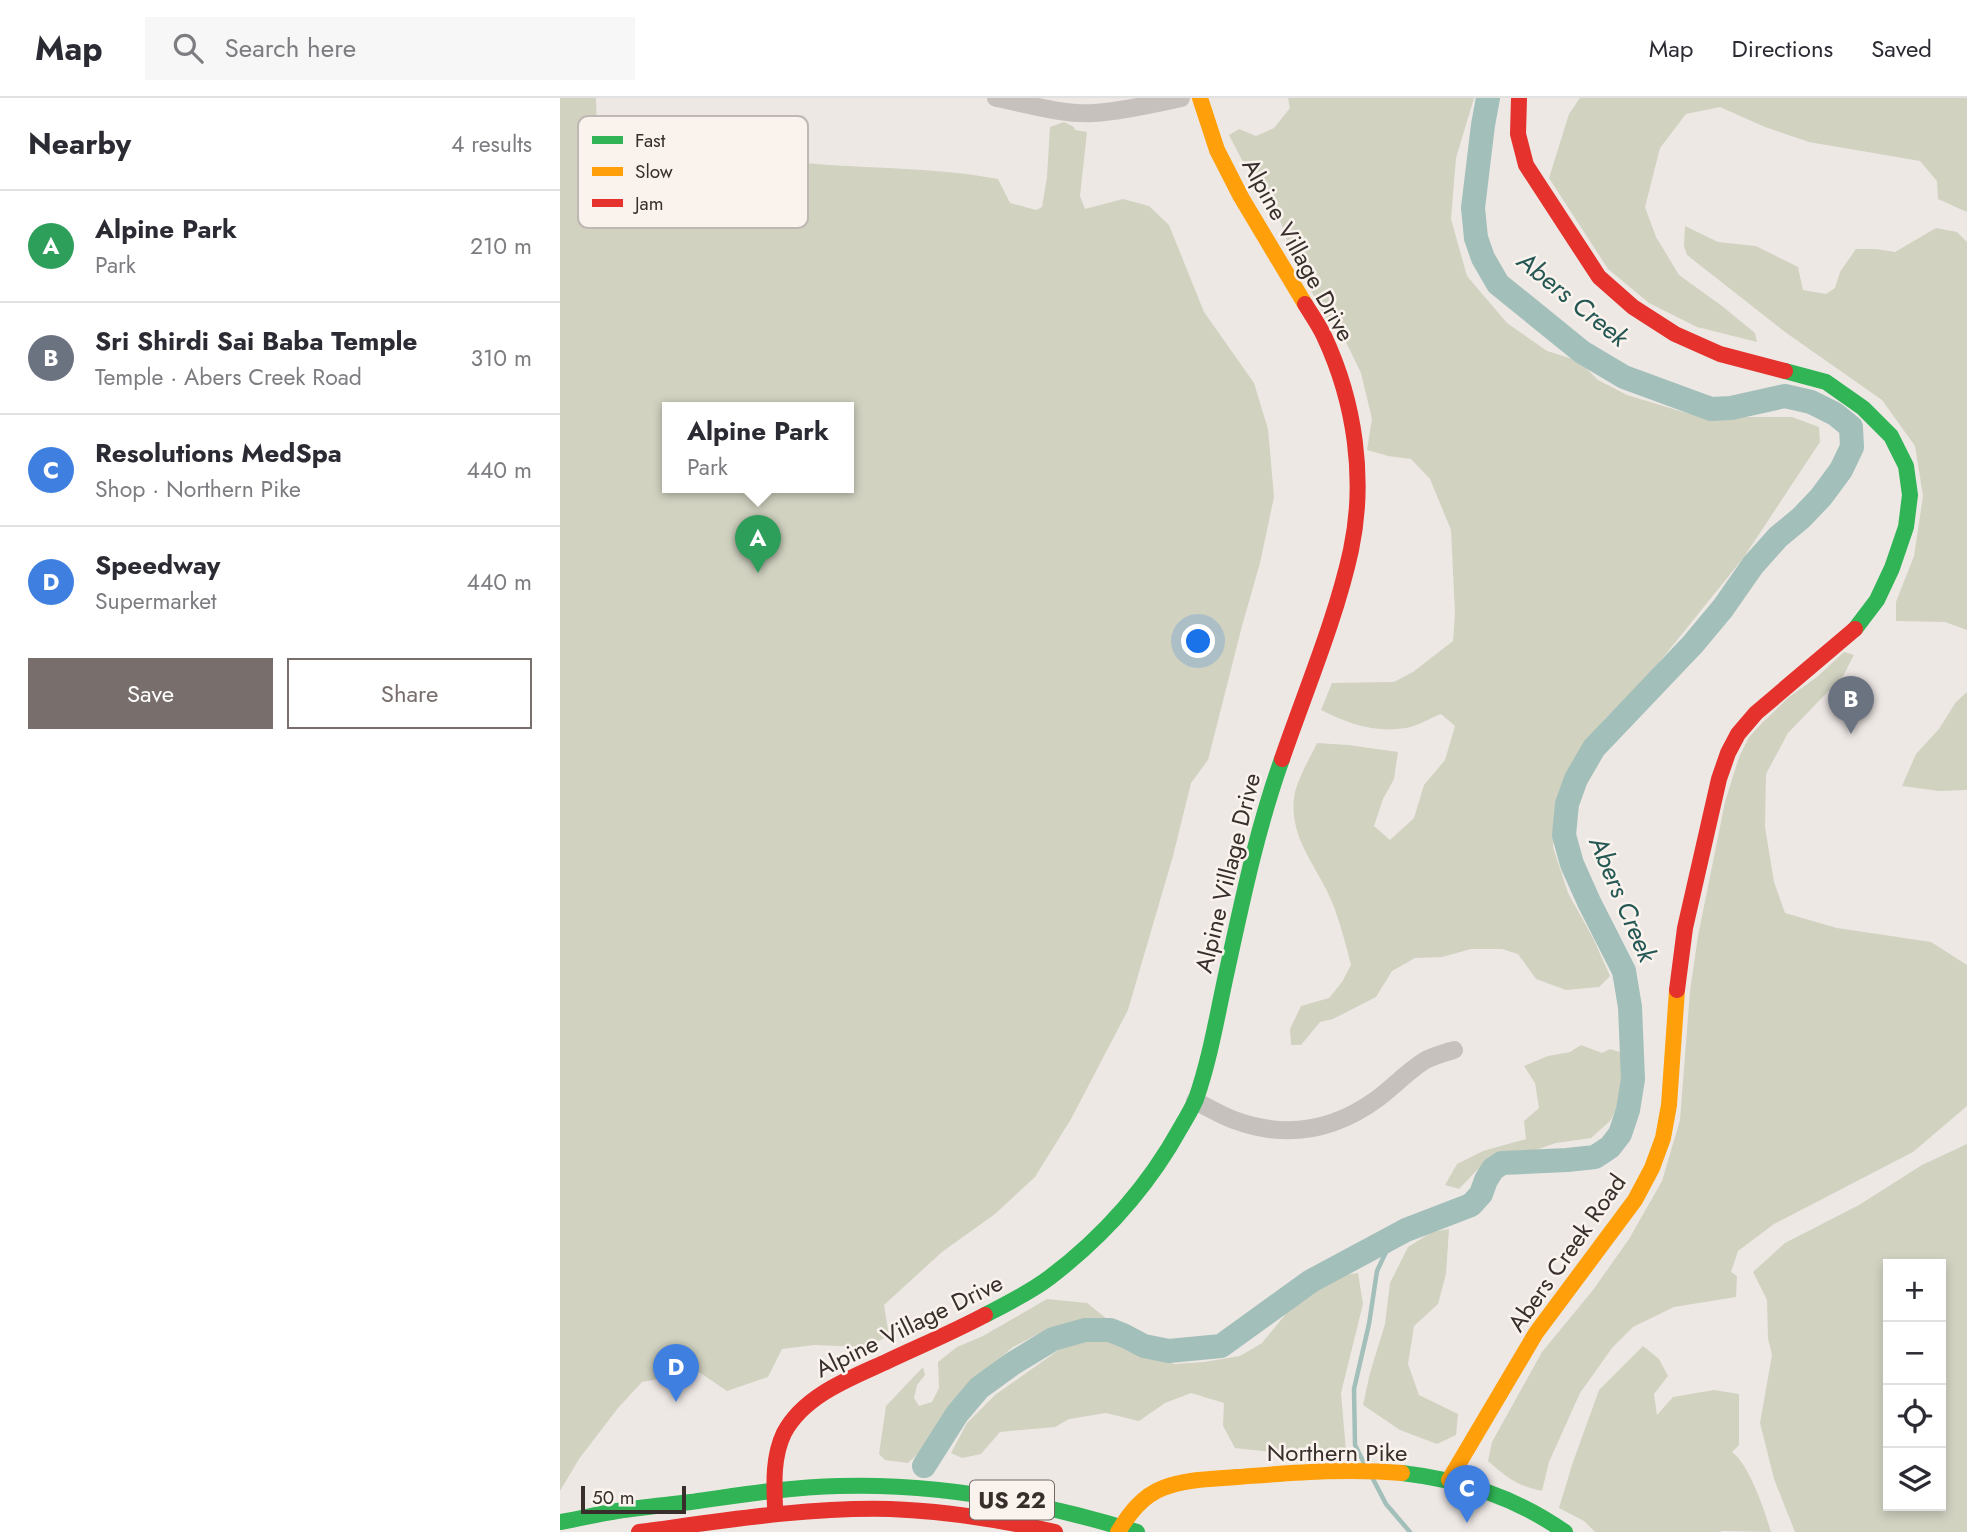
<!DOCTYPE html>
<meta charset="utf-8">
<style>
:root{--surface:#fff;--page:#f7f7f7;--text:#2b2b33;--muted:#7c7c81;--line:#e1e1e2;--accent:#786f6c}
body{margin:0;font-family:Jost,sans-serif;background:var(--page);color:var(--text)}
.controls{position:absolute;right:21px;bottom:21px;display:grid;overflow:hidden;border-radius:0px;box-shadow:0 4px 10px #0003}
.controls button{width:63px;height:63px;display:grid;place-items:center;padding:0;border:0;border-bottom:2px solid var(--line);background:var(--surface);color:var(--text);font:35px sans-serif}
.scale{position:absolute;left:21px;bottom:18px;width:105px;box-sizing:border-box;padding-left:7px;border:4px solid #382e2b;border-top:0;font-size:19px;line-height:24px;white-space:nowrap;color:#382e2b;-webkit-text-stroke:5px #f9f2ed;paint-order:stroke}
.you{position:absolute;left:639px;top:544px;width:24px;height:24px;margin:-18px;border:5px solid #fff;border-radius:50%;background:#1a73e8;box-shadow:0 0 0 10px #1a73e833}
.badge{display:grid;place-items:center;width:46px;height:46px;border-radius:50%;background:var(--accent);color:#fff;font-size:23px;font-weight:700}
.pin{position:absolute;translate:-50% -58px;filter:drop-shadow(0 2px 4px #0008)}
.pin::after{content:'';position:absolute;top:37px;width:24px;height:21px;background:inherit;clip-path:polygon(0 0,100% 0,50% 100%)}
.popup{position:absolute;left:102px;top:304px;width:192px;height:91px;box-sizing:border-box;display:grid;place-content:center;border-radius:0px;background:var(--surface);filter:drop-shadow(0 2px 5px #0005);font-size:23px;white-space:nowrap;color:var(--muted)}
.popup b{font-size:26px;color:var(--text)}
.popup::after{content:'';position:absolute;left:50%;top:100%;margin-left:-14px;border:14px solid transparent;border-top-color:var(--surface)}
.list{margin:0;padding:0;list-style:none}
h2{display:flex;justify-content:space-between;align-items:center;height:91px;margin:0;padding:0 28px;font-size:30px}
h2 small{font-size:23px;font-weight:400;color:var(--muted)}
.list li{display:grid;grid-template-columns:46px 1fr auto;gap:21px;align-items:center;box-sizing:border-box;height:112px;padding:0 28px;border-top:2px solid var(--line)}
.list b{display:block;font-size:26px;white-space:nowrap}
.list p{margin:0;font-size:23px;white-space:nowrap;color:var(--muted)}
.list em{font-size:23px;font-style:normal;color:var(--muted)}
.actions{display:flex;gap:14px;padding:21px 28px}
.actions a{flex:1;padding:16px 0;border:2px solid var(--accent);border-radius:0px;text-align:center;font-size:24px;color:var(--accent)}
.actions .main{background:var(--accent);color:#fff}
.icon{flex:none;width:38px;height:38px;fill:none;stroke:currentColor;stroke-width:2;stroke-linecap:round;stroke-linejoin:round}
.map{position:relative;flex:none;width:1407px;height:1434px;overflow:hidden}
header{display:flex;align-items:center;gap:42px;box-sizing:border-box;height:98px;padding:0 35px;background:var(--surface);border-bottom:2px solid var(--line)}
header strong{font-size:33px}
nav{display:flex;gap:38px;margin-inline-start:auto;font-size:24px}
.search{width:490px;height:63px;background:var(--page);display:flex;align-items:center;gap:18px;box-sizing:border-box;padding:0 24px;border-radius:0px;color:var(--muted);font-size:26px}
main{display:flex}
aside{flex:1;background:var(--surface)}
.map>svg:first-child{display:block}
</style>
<header>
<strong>Map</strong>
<div class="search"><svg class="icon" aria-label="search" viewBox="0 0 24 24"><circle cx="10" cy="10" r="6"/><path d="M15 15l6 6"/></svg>Search here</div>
<nav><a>Map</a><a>Directions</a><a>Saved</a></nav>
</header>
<main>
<aside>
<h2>Nearby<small>4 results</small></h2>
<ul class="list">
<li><span class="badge" style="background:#2e9e5b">A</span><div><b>Alpine Park</b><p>Park</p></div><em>210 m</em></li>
<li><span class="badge" style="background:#6b7280">B</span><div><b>Sri Shirdi Sai Baba Temple</b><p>Temple · Abers Creek Road</p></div><em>310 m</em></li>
<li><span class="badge" style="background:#3f7fe0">C</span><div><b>Resolutions MedSpa</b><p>Shop · Northern Pike</p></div><em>440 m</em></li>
<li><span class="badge" style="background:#3f7fe0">D</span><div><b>Speedway</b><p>Supermarket</p></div><em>440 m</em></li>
</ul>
<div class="actions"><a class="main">Save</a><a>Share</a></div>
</aside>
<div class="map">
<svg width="1407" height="1434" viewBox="0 0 1407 1434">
<rect width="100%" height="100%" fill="#eee8e5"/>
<g fill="#d1d2c0" fill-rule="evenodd">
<path d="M 0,0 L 36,0 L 37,33 C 106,46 175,58 245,65 C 309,71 374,69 438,81 L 450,105 L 476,112 L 482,109 L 487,79 L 490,29 L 504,24 L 514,29 L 515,32 L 527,34 L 520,98 L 525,111 L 563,101 L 589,108 L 609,127 L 644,214 L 694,285 L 708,331 L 714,399 L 700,465 L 682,528 L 648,662 L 631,685 L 613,758 L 568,912 L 511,1021 L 475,1079 L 435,1116 L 382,1154 L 324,1207 L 329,1238 L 305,1249 L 254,1247 L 222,1251 L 208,1279 L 167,1293 L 139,1274 L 82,1284 L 58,1310 L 19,1361 L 0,1393 ZM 107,309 L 289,309 L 289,389 L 107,389 Z"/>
<path d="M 728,0 L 914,0 L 896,60 L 891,121 L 907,178 L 947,225 L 987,253 L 1019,263 L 1038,282 L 1067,297 L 1130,316 L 1179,319 L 1232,319 L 1259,329 L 1260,344 L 1184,459 L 1089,577 L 1044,622 L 1011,672 L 997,715 L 993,749 L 1008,795 L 1033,840 L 1050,878 L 1039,889 L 1006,892 L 976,881 L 958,856 L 942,851 L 911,851 L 882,859 L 855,860 L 832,873 L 816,899 L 773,921 L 760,924 L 741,947 L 731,947 L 730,931 L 741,908 L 769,900 L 782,884 L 791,867 C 786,847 781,828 774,809 C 760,770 726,740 735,694 C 739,678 750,660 757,645 L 788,647 L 838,654 L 834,681 L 823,701 L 814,728 L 830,742 L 854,720 L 864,687 L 885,662 L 895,628 L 881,616 C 870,620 858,628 846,630 C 816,635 788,626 761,612 L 772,585 L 834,584 L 853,574 L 893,543 L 895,515 L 891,432 L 870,381 L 851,361 L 828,358 L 807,352 L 812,321 L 801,275 L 782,236 L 765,219 L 731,154 L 713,102 L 700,79 L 682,62 L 669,37 L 679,31 L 696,38 L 714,30 L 730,10 Z"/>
<path d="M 1020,0 L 1407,0 L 1407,114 L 1378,101 L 1377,83 L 1360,63 L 1249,44 L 1205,29 L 1160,9 L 1126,16 L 1100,50 L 1085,109 L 1096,139 L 1119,177 L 1162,208 L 1195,235 L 1197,244 L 1137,229 L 1089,205 L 1048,171 L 989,80 L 1009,16 Z"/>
<path d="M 1125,128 L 1158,144 L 1196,148 L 1238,169 L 1243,192 L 1266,196 L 1275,190 L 1280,174 L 1296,151 L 1316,151 L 1335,154 L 1376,130 L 1397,134 L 1407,144 L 1407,532 L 1385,524 L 1336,523 L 1336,504 L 1354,458 L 1363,398 L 1355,348 L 1322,302 L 1225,234 L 1127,157 L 1124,148 Z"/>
<path d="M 1284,554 L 1294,557 L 1283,578 L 1228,635 L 1206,676 L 1205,729 L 1214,784 L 1225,815 L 1277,830 L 1371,844 L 1407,867 L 1407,1008 L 1353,1054 L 1214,1126 L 1178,1153 L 1171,1174 L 1177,1178 L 1176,1199 L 1114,1209 L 1073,1229 L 1052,1250 L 1020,1295 L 989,1364 L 982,1393 C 957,1388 946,1379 928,1363 L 932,1344 L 982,1254 L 1033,1192 L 1069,1141 L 1102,1083 L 1120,1022 L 1130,893 L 1138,838 L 1165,704 L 1179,659 L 1189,639 L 1202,625 L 1229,599 L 1257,579 Z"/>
<path d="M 1407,594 L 1407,692 L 1379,693 L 1342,688 L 1356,656 L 1379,631 L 1396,604 Z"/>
<path d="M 1021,947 L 1042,955 L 1050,951 L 1063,955 L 1064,998 L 1050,1023 L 1031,1040 L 996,1045 L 917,1072 L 899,1091 L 885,1087 L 897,1066 L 923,1053 L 966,1041 L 964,1023 L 979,1010 L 975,985 L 964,968 L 988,958 L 1010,954 Z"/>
<path d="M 1407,1046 L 1407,1434 L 1235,1434 L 1214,1381 L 1200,1325 L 1212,1257 L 1208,1241 L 1207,1202 L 1193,1174 L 1225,1145 L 1299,1107 L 1362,1067 ZM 1328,1166 L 1381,1166 L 1381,1408 L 1328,1408 Z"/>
<path d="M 889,1131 L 886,1176 L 878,1206 L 854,1228 L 848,1266 L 859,1297 L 898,1316 L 896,1337 L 877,1346 L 840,1332 L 803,1307 L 810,1275 L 825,1226 L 830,1185 L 848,1149 L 872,1134 Z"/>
<path d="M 798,1175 L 803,1206 L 781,1295 L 786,1353 L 738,1357 L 675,1350 L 663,1328 L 664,1305 L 631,1295 L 605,1305 L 579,1323 L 546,1315 L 509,1321 L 495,1329 L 440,1334 L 421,1356 L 402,1360 L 391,1355 L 407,1325 L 435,1297 L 507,1246 L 536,1241 L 558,1244 L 614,1266 L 644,1264 L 680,1258 L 702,1245 L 734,1206 L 759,1188 L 772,1179 Z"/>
<path d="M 487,1201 L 527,1205 L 552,1225 L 526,1225 L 484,1233 L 453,1249 L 405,1289 L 376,1327 L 362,1352 L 348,1365 L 325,1362 L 319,1356 L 326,1308 L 363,1269 L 365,1277 L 357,1287 L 354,1300 L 359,1308 L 372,1304 L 379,1290 L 378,1264 L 397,1249 L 423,1238 Z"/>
<path d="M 1083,1248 L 1099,1261 L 1108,1278 L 1094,1296 L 1097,1317 L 1113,1299 L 1154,1292 L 1179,1296 L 1179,1347 L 1172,1354 C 1189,1366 1205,1413 1211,1434 L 1163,1433 L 1159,1434 L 1035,1434 L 1024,1423 L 999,1410 L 1012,1367 L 1039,1292 Z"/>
</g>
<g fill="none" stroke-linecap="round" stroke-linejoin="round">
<g stroke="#a2bfba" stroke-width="4.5">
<path d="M 805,1367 L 795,1347 L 794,1291 L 809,1226 L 817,1173 L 833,1139"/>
<path d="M 813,1381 L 826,1406 L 850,1434"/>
</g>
<path stroke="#a2bfba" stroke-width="24" d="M 364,1368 L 397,1316 L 419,1290 L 452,1266 L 493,1241 L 525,1232 L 550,1232 L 565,1238 L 584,1248 L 609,1253 L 661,1248 L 751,1183 L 846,1132 L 911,1107 L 921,1096 L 926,1082 L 933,1071 L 942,1065 L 1007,1062 L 1035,1059 L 1050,1049 L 1060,1036 L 1068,1012 L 1073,981 L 1070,909 L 1064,873 L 1029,804 L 1012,766 L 1004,737 L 1007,706 L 1016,681 L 1034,650 L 1133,546 L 1163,510 L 1193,467 L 1218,439 L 1241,420 L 1261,399 L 1281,372 L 1292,349 L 1291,329 L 1275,316 L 1251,304 L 1225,298 L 1171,310 L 1151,311 L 1064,279 L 1022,254 L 938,186 L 923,160 L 916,140 L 913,110 L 923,27 L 928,0"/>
<g stroke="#c7c1be" stroke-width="18">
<path d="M 436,0 C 468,6 502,17 534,15 C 564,13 593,6 621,0"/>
<path d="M 635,1003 C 648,1009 660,1017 674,1022 C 725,1041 773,1033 817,1001 C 833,989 847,974 864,963 C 873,958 884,955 894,952"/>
</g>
<g stroke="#30b455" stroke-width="16">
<path d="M 1225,273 L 1266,284 L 1303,310 L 1331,338 L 1346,368 L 1350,397 L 1346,429 L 1332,470 L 1317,502 L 1295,531"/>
<path d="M 425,1217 C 446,1206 469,1195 489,1180 C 543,1139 588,1089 621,1029 C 626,1020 632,1011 636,1001 C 650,961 657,918 666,877 C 682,804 697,731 722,661"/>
<path d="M 842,1375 C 902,1382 955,1399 1005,1434"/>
<path d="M 0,1424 C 19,1421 38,1416 57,1413 C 82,1409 107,1407 131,1404 C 180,1397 230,1389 279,1388 C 381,1385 480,1404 577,1434"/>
</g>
<g stroke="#ff9f0a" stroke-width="16">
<path d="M 640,0 L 657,52 L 681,99 L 745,206"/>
<path d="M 889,1382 L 976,1235 L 1075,1102 L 1092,1070 L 1103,1040 L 1109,1007 L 1117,892"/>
<path d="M 558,1434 C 569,1416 582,1398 603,1390 C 626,1381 653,1381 677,1379 C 732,1375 787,1370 842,1375"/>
</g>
<g stroke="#e5322d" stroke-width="16">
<path d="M 959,0 L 958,36 L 966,67 L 1039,179 L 1073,209 L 1115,236 L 1160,256 L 1225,273"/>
<path d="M 722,661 C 745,594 776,521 791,452 C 806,381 795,304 764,238 C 759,227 751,216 745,206"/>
<path d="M 1117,892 L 1125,830 L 1159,681 L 1168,655 L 1178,636 L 1196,615 L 1295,531"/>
<path d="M 215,1409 C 214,1384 213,1358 224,1335 C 244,1297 291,1280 328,1263 C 360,1248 393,1234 425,1217"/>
<path d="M 79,1434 C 162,1423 246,1409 330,1411 C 386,1413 441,1422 495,1434"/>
</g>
</g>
<g text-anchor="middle" stroke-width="5" stroke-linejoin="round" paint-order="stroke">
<rect fill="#f9f2ed" stroke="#726965" stroke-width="2" x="410" y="1382.5" width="84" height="39" rx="5"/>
<g font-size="23" font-weight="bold" fill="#382e2b">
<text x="452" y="1410">US 22</text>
</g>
<g font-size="24" fill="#382e2b" stroke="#f9f2ed">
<text transform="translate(738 152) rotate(61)" y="8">Alpine Village Drive</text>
<text transform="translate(668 775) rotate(-76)" y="8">Alpine Village Drive</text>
<text transform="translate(1007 1155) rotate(-55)" y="8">Abers Creek Road</text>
<text transform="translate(349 1228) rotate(-26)" y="8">Alpine Village Drive</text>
<text x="777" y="1363">Northern Pike</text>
</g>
<g font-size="26" font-style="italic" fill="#245753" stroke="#f9f2ed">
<text transform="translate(1013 201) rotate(39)" y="9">Abers Creek</text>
<text transform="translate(1063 801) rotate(67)" y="9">Abers Creek</text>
</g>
</g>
<rect x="18" y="18" width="230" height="112" rx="10" fill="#f9f2ed" stroke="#bfb7b3" stroke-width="2"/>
<rect x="32" y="38" width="31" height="8" fill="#30b455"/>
<rect x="32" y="69" width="31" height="9" fill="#ff9f0a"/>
<rect x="32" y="101" width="31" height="8" fill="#e5322d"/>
<g font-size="19" fill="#382e2b">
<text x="75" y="49">Fast</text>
<text x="75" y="80">Slow</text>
<text x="75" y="112">Jam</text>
</g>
</svg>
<div class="controls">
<button>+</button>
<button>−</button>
<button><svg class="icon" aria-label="locate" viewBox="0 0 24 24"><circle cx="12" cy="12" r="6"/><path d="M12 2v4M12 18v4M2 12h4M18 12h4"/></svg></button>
<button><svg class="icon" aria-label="layers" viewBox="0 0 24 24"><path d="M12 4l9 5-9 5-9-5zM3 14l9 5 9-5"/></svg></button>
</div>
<div class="scale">50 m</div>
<div class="you"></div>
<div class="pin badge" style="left:198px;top:475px;background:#2e9e5b">A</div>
<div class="popup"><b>Alpine Park</b>Park</div>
<div class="pin badge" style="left:1291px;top:636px;background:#6b7280">B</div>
<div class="pin badge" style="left:907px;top:1425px;background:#3f7fe0">C</div>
<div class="pin badge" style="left:116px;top:1304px;background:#3f7fe0">D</div>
</div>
</main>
